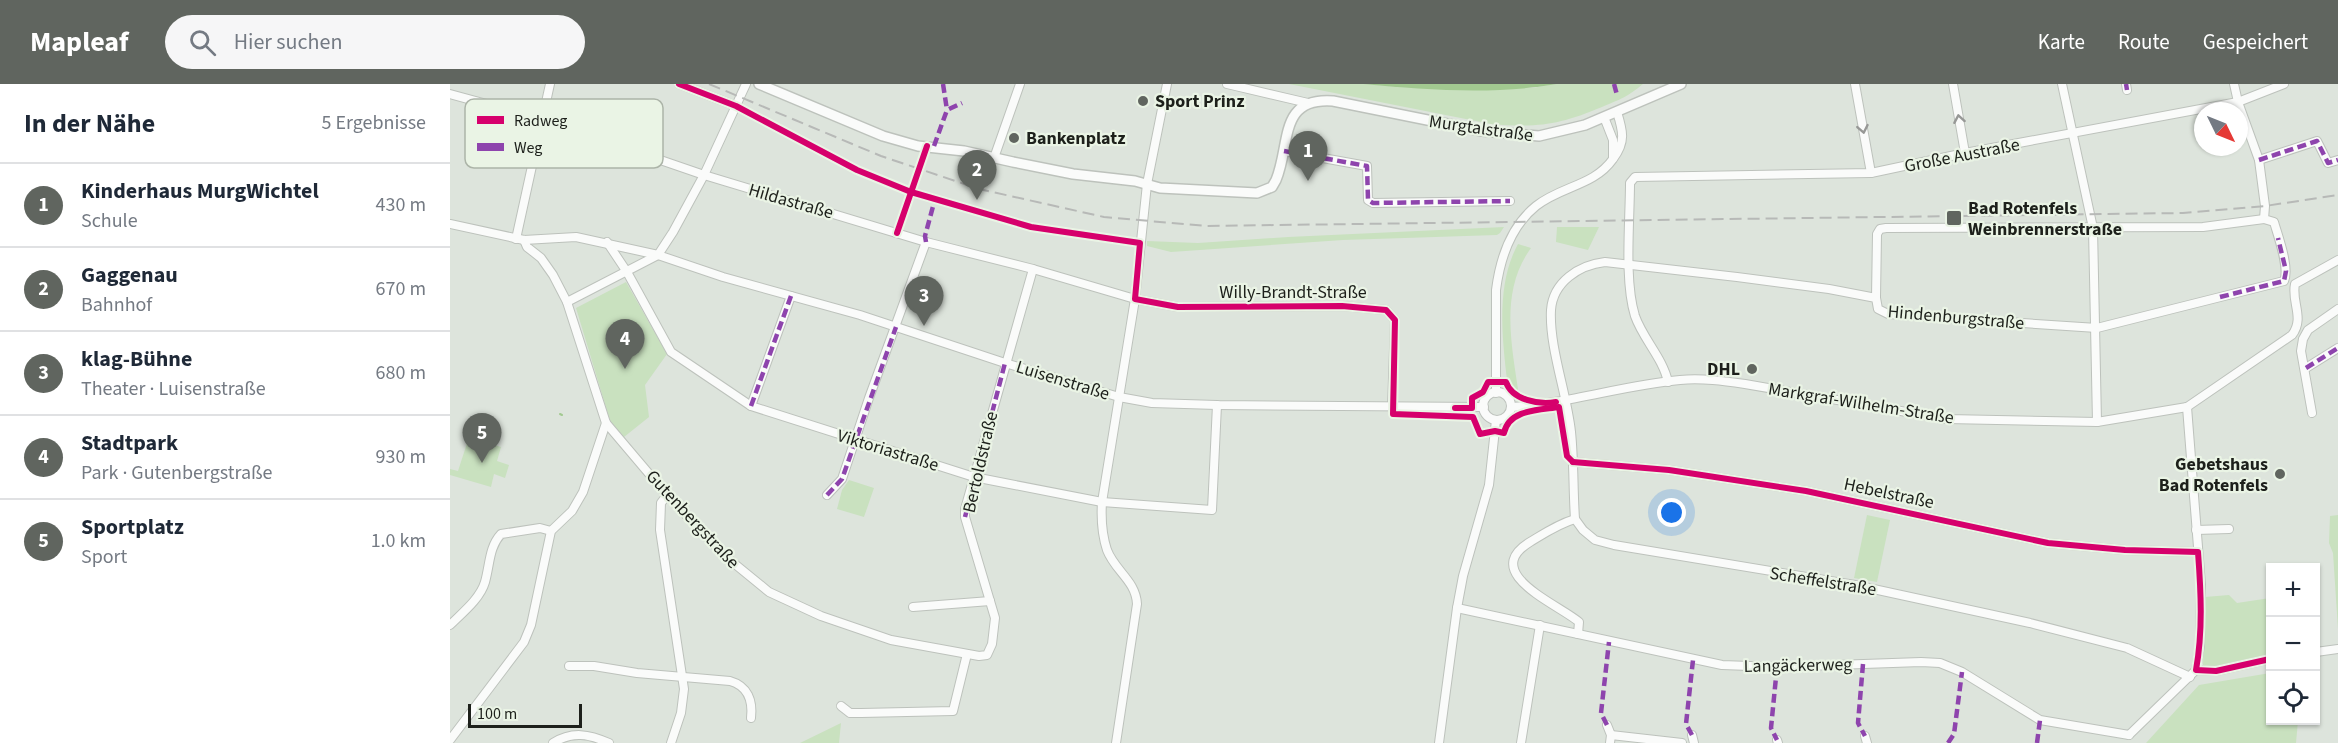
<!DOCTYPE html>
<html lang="de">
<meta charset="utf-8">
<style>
:root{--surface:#fff;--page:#f6f6f7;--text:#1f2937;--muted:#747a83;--line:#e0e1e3;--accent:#60655f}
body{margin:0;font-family:"Source Sans 3",sans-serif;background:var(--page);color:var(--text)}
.controls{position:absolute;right:18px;bottom:18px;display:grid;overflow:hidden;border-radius:0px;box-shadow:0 2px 4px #0004}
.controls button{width:54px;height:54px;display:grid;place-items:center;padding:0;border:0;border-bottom:2px solid var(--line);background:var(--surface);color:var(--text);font:30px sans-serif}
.compass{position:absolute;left:1744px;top:18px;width:54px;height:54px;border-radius:50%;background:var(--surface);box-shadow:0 2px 4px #0004;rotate:133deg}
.scale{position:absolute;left:18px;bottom:15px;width:114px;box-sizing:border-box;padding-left:6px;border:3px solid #1d201b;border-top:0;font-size:16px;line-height:21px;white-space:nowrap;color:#1d201b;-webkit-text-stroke:4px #eaf4e5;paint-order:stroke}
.you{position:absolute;left:1222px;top:429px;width:21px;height:21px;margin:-15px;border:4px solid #fff;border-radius:50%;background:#1a73e8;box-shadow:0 0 0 9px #1a73e833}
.badge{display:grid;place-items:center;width:39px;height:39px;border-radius:50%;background:var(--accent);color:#fff;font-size:20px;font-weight:700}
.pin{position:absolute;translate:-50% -50px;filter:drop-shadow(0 2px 3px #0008)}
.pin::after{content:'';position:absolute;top:32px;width:21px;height:18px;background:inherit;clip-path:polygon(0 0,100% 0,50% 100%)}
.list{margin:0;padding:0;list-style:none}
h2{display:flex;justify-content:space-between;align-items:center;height:78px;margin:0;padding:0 24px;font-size:26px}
h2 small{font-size:20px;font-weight:400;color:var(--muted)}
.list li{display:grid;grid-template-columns:39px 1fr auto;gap:18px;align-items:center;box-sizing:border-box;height:84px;padding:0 24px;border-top:2px solid var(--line)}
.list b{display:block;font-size:22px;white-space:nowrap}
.list p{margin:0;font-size:20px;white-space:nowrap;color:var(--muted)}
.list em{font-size:20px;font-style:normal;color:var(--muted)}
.icon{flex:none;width:33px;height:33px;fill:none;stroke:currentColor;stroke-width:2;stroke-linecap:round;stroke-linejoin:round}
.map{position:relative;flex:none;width:1888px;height:659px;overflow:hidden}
header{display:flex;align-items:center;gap:36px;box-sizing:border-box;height:84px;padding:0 30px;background:var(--accent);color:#fff}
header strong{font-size:28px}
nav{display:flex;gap:33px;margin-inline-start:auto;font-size:21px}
.search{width:420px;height:54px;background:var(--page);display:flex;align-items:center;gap:15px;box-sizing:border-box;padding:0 21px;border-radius:33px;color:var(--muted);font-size:22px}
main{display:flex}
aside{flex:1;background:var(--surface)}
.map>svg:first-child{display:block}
</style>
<header>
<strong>Mapleaf</strong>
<div class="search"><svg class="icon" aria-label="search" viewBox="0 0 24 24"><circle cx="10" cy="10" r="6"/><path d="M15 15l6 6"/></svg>Hier suchen</div>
<nav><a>Karte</a><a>Route</a><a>Gespeichert</a></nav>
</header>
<main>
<aside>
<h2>In der Nähe<small>5 Ergebnisse</small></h2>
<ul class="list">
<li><span class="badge">1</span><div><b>Kinderhaus MurgWichtel</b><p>Schule</p></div><em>430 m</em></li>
<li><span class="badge">2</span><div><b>Gaggenau</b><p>Bahnhof</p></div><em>670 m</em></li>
<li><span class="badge">3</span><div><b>klag-Bühne</b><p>Theater · Luisenstraße</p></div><em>680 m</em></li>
<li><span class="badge">4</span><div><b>Stadtpark</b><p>Park · Gutenbergstraße</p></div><em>930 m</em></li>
<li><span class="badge">5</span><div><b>Sportplatz</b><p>Sport</p></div><em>1.0 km</em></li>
</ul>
</aside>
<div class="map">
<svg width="1888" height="659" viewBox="0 0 1888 659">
<rect width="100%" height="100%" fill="#dde4dc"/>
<g fill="#c9e1bf">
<path d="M 839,0 L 913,0 L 964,4 L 1082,4 L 1107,0 L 1193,0 C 1177,13 1171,15 1152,23 C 1109,41 1087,44 1041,40 Z"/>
<path d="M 1054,143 L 1050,149 L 1047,151 L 893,156 L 721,168 L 697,162 L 697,157 L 748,159 L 838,153 Z"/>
<path d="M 1107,143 L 1149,143 L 1138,166 L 1106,158 Z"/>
<path d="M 1068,160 L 1081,164 C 1049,208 1062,262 1069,312 L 1059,303 L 1057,296 C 1052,252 1046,200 1068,160 Z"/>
<path d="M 176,198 L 217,270 L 195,301 L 199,333 L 174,353 L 161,340 L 126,224 Z"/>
<path d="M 19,353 L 51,363 L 47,377 L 59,381 L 55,394 L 44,390 L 41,403 L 0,391 L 0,385 L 8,387 Z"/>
<path d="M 399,396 L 424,404 L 414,433 L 387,425 L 392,406 Z"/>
<path d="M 1417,431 L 1440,436 L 1427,498 L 1404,494 Z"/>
<path d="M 1888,431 L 1888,545 L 1883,469 L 1879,459 L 1880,432 Z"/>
<path d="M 1779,511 L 1787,519 L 1820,514 L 1820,571 L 1766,584 L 1756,584 L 1753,581 L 1755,513 Z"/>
<path d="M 1820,589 L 1820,636 L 1848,637 L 1846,659 L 1696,659 L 1749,601 Z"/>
<path d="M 391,639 L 389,659 L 350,659 Z"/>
</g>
<path fill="#a2c990" d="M 913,0 L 1107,0 C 1044,11 977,6 913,0 Z"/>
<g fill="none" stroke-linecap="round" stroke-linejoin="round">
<path stroke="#a2c990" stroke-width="2" d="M 110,330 L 112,331"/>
<g stroke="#bdc2bc" stroke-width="10">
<g id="minor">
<path d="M 229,0 L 286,22"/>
<path d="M 777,0 L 858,19"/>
<path d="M 1405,0 L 1421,89"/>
<path d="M 1503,0 L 1515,69"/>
<path d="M 1612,0 L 1643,144 L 1647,338"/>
<path d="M 1676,0 L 1677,6"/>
<path d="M 0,10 L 91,35 L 254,91 L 476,158 L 583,185 L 685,215 L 728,223 L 892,222 L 936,226 L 945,236 L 942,323"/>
<path d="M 1154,33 L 1163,56 L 1163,74"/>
<path d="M 834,67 L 917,82 L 918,116 L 923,119 L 1060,117"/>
<path d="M 544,74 L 570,0"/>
<path d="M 1809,76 L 1867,57 L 1878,79 L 1888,76"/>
<path d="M 0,140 L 74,156 L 126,153 L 208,171 L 273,193 L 410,231 L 555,279 L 669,313 L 702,319 L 767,321 L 1034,323"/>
<path d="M 66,155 L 100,0"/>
<path d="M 74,156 L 77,163 L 91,174 L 103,191 L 117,218 L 156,339 L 217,411 L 275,472 L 319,508 L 371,532 L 441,556 L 529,572 L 537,571 L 542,560 L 545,534 L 515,433 L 515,425 L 583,185"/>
<path d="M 157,158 L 177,188 L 221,268 L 301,322 L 524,393 L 652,418 L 762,426 L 767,321"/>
<path d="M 1426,214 L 1427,150 L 1430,145 L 1436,144 L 1753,143 L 1814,135"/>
<path d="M 117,218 L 208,171 L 223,148 L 254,91 L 296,0"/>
<path d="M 1856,284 L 1888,264"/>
<path d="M 1218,298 C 1213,274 1193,255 1185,232 C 1174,197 1180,137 1180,99 L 1185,93 L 1421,89 L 1515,69 L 1788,18 L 1834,0"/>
<circle cx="1047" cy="322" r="14"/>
<path d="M 1046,309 L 1046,206 C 1050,175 1060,143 1086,122 C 1111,102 1144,102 1163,75 C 1176,58 1173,47 1167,28"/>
<path d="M 301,322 L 341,212"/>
<path d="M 1061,323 C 1118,320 1173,301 1230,296 C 1252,294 1274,297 1295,300 L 1497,335 L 1647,338 L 1737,323 L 1842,251 C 1855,234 1841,218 1845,200 L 1888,176"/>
<path d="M 1862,329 L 1851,267 L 1853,255 L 1858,246 L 1888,225"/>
<path d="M 1123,378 L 1219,386 L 1356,407 L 1598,459 L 1675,466 L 1748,468"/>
<path d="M 217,411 L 211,419 L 210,446 L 234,605 L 231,629 L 221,659"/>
<path d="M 377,411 L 392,395 L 419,314 L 476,158"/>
<path d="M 1125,435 C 1108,440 1095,449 1080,458 C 1029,489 1108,520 1129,538 L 1128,550"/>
<path d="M 1746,446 L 1779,445"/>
<path d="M 463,523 L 540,517"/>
<path d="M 1007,524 L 1272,581 L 1327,583 L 1471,578 L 1490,579 L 1512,588 L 1590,636 L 1679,651"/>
<path d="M 0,541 C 12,529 30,515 35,498 C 40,480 39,463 51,450 L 90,444 L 101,447"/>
<path d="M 1866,568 L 1888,565"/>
<path d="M 119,582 L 144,582 L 187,589 L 280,597 C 298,602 303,617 301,634"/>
<path d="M 1746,586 L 1766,587 L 1820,575"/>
<path d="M 1740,593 L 1677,564 L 1580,539 L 1405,501 L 1164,461 L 1145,456 L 1133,446 L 1125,435 C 1123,406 1124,377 1121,348 C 1117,310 1099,263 1101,226 C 1103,198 1129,181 1155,178 L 1287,193 L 1379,205 L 1426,214 L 1428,225 L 1438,230 L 1647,244 L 1834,197 C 1840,184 1828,152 1824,138 L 1814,135 L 1815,122 L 1809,76 L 1788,18 L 1784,0"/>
<path d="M 391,622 L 400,629 L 411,629 L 503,627 L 517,570"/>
<path d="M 1157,641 L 1161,651 L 1160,659"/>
<path d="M 1161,651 L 1232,659"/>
<path d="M 1242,651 L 1244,659"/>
<path d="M 1679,651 L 1746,586 L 1750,562 L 1751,501 L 1737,323"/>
<path d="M 1415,652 L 1417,659"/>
<path d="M 0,656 L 74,558 L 81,541 L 101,447 L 122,427 L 133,408 L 156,339"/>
<path d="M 1327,656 L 1328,659"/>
<path d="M 103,659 C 122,647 139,650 159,659"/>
<path d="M 666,659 L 687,520 C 686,497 665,487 657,466 C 652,451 651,434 652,418 L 685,215 L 697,100 L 717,0"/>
<path d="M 989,659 L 1007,524 L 1013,492 L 1039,401 L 1046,336"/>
<path d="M 1071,659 L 1090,541"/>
</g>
</g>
<g stroke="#bdc2bc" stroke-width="12">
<path id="tertiary" d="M 309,0 L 433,52 L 468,62 L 514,67 L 563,78 L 623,90 L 685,97 L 710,104 L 807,109 L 822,103 L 826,96 C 841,60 828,13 883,17 L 1032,47 L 1089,52 L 1135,41 L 1231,0"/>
</g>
<use href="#minor" stroke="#fafbfa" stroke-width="8"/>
<use href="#tertiary" stroke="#fafbfa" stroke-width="9"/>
<path stroke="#b7b9b7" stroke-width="2" stroke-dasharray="12 6" stroke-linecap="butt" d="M 259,0 L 431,72 L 529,105 L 654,133 L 756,142 L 1733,129 L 1815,122 L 1888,111"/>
<g stroke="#8e44ad" stroke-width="4.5" stroke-dasharray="9 4.5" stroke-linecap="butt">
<path d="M 493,0 L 497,26"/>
<path d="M 1164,0 L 1167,11"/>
<path d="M 1676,0 L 1677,6"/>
<path d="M 484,62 L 497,26 L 512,19"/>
<path d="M 834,67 L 917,82 L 918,116 L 923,119 L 1060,117"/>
<path d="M 1809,76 L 1867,57 L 1878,79 L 1888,76"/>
<path d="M 476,158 L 475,152 L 485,115"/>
<path d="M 1770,213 L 1834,197 L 1836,187 L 1828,154"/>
<path d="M 1856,284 L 1888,264"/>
<path d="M 301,322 L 341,212"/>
<path d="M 377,411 L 392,395 L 446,243"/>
<path d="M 515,433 L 555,279"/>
<path d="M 1413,580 L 1408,639 L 1415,652"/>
<path d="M 1327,583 L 1321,644 L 1327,656"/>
<path d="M 1157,641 L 1151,629 L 1159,558"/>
<path d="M 1242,651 L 1236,640 L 1243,576"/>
<path d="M 1498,659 L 1504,650 L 1512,588"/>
<path d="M 1587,659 L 1590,636"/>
</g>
<g stroke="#eaf4e5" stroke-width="10">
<g id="cycleway">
<path d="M 229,0 L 286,22 L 407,86 L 461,108 L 581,143 L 690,159 L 685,215 L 728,223 L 892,222 L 936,226 L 945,236 L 943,330 L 1023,333 L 1030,350 L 1045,347 L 1054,349 C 1059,325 1090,326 1109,323 L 1117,372 L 1123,378"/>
<path d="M 447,149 L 477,62"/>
<path d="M 1005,324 L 1022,324 L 1022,314 L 1033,308 L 1038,298 L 1056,298 C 1062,316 1089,321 1106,318"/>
<path d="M 1123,378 L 1219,386 L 1356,407 L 1598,459 L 1675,466 L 1748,468 C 1751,508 1753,547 1746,586 L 1766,587 L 1820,575"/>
</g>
</g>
<use href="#cycleway" stroke="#d6006c" stroke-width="6"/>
</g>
<defs><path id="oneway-chevron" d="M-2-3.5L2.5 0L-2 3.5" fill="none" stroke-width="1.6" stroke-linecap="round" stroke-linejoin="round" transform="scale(1.5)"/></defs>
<g stroke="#979896">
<use href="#oneway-chevron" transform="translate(1509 35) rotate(-100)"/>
<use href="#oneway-chevron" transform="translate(1413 45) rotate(79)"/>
</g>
<g fill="#60655f" stroke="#eaf4e5" stroke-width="2">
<circle cx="693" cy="17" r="6"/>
<circle cx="564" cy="54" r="6"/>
<rect x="1496" y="126" width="16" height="16" rx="3"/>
<circle cx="1302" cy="285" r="6"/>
<circle cx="1830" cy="390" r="6"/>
</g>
<g text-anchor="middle" stroke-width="4.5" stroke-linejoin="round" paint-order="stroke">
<g font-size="18" font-weight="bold" fill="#1d201b" stroke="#eaf4e5" text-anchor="start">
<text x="705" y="23">Sport Prinz</text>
<text x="576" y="60">Bankenplatz</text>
<text x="1518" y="130">Bad Rotenfels<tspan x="1518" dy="21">Weinbrennerstraße</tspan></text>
<text x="1290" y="291" text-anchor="end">DHL</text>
<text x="1818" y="386" text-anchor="end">Gebetshaus<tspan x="1818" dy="21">Bad Rotenfels</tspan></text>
</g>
<g font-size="18" fill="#1d201b" stroke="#eaf4e5">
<text transform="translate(1031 44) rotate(8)" y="6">Murgtalstraße</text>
<text transform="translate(1512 71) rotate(-11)" y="6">Große Austraße</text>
<text transform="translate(341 117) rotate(16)" y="6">Hildastraße</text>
<text x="843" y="214">Willy-Brandt-Straße</text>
<text transform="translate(1506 233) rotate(5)" y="6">Hindenburgstraße</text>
<text transform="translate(613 296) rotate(17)" y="6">Luisenstraße</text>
<text transform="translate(1411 319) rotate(9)" y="6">Markgraf-Wilhelm-Straße</text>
<text transform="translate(438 366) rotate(17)" y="6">Viktoriastraße</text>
<text transform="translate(530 378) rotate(-77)" y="6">Bertoldstraße</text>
<text transform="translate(1439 409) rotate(12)" y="6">Hebelstraße</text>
<text transform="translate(243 435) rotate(47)" y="6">Gutenbergstraße</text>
<text transform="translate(1373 497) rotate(9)" y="6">Scheffelstraße</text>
<text transform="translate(1348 581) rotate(-1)" y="6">Langäckerweg</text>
</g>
</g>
<rect x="15" y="15" width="198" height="69" rx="9" fill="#eaf4e5" stroke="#acb4a8" stroke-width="1.5"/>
<rect x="27" y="32" width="27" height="8" fill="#d6006c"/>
<rect x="27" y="59" width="27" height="8" fill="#8e44ad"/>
<g font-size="16" fill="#1d201b">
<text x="64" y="42">Radweg</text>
<text x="64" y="69">Weg</text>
</g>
</svg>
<div class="controls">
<button>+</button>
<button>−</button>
<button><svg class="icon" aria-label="locate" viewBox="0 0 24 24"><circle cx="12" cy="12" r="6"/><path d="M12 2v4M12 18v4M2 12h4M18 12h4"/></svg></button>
</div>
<svg class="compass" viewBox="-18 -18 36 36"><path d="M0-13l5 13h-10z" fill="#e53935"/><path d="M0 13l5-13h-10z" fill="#747a83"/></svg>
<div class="scale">100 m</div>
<div class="you"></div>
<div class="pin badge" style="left:858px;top:97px">1</div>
<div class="pin badge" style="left:527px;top:116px">2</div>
<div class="pin badge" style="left:474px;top:242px">3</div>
<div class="pin badge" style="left:175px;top:285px">4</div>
<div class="pin badge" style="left:32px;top:379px">5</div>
</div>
</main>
